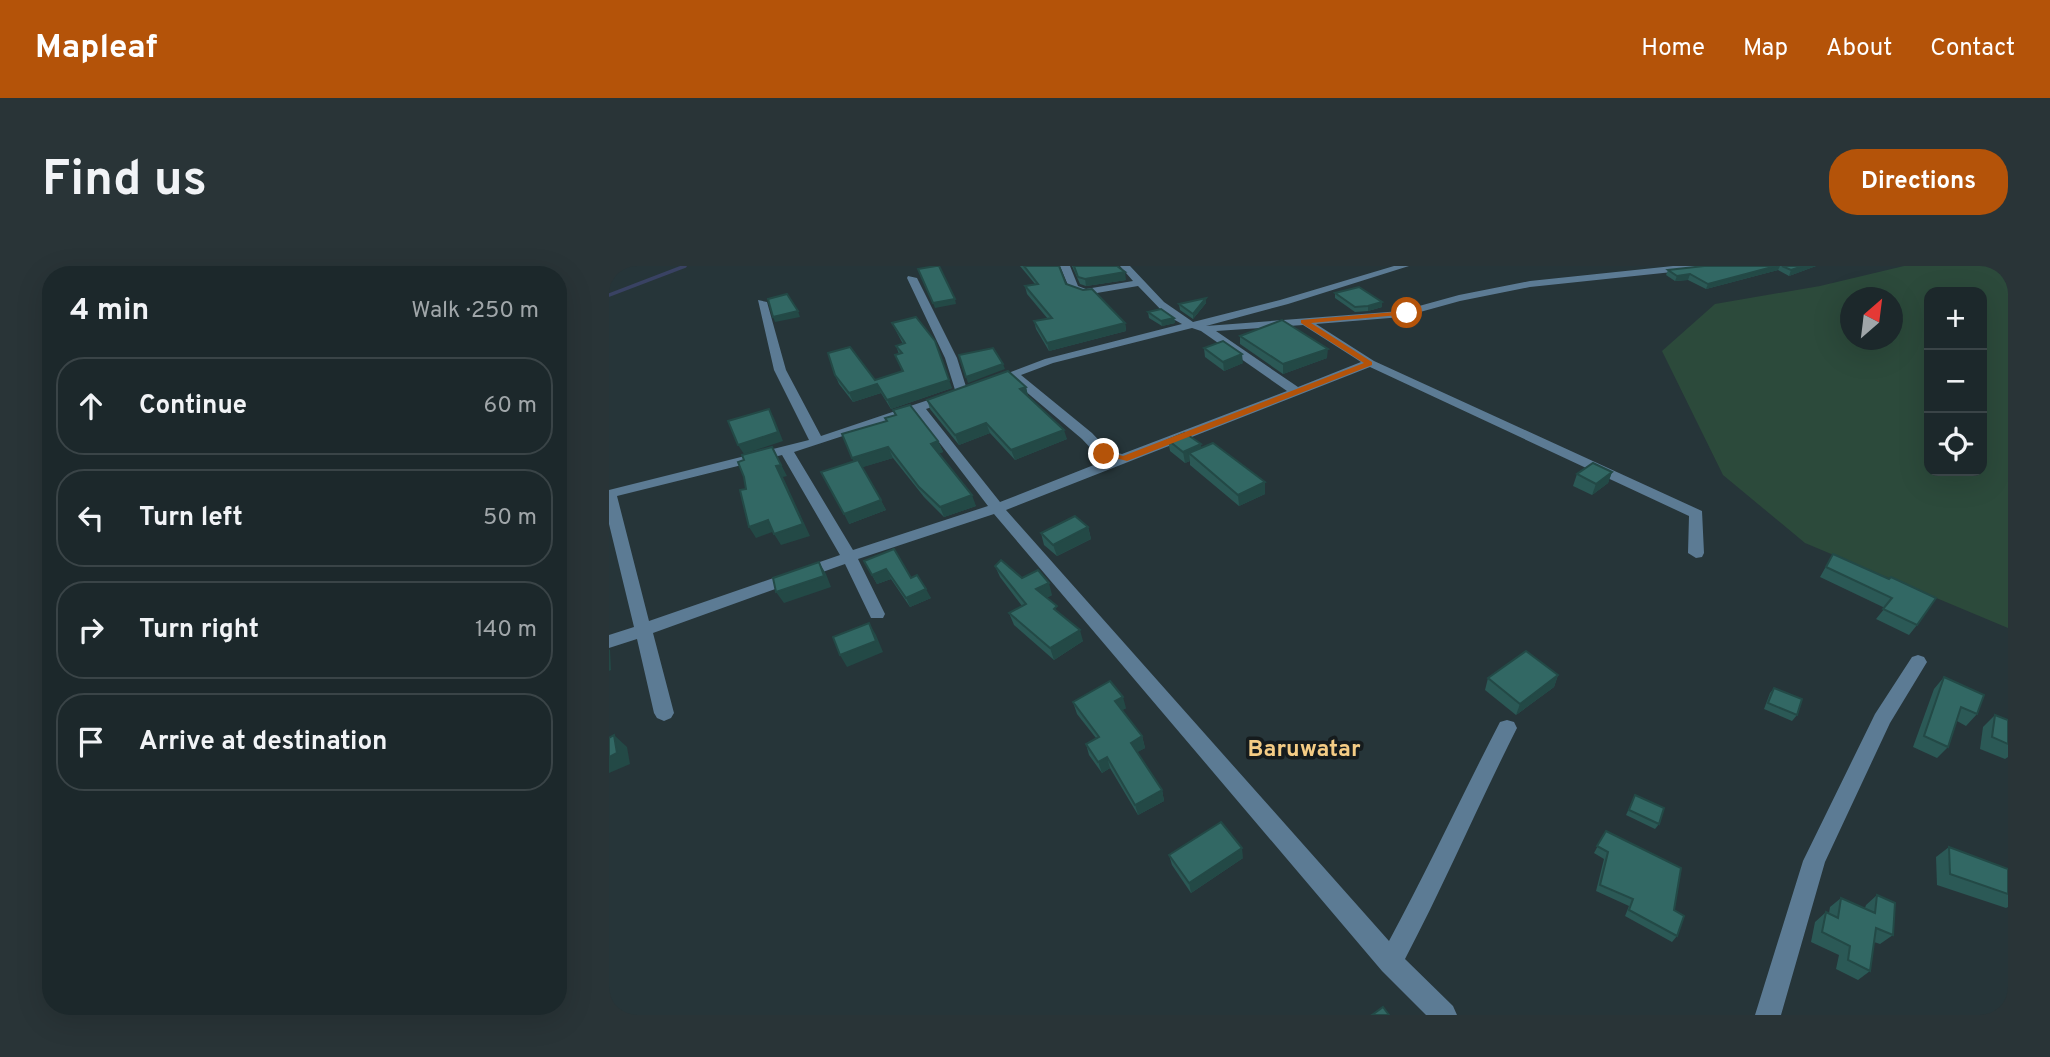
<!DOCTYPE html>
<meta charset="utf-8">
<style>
:root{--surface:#1c282b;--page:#293437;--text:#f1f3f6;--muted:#a0a6a9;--line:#3a4447;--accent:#b45309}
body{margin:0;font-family:Overpass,sans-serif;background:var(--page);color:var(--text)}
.controls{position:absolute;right:21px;top:21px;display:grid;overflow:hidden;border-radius:14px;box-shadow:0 7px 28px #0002}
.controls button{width:63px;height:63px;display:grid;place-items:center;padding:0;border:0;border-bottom:2px solid var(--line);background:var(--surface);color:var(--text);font:35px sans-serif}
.compass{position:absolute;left:1231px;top:21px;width:63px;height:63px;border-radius:50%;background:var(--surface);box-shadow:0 7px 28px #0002;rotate:28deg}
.stop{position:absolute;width:21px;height:21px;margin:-16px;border:5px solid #b45309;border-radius:50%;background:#fff}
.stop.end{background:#b45309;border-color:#fff;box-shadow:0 2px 7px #0008}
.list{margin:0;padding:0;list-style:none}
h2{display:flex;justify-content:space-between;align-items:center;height:91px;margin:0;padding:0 28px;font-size:30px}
h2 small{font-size:23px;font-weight:400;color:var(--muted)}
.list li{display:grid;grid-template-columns:46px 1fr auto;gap:21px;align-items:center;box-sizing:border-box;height:98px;margin:0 14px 14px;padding:0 14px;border:2px solid var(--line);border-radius:28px}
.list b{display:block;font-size:26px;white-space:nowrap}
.list em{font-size:23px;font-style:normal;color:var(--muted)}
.icon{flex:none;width:38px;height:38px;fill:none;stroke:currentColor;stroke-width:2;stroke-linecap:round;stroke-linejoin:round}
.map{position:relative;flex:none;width:1399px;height:749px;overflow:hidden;border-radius:28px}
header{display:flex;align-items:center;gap:42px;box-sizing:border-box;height:98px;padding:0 35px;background:var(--accent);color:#fff}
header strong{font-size:33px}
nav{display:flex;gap:38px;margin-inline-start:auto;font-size:24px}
.intro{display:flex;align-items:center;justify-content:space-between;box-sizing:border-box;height:168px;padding:0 42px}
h1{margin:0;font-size:49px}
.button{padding:18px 32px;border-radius:28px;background:var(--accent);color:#fff;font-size:24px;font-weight:700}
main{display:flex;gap:42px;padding:0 42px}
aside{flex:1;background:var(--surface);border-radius:28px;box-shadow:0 7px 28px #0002}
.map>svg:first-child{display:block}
</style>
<header>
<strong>Mapleaf</strong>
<nav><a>Home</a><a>Map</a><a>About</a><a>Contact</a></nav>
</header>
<div class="intro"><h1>Find us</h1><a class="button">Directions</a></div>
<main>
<aside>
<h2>4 min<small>Walk · 250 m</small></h2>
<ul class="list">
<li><svg class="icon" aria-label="ahead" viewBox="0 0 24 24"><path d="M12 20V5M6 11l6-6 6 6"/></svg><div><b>Continue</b></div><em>60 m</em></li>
<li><svg class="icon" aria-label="left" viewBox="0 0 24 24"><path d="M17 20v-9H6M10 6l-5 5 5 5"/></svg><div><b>Turn left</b></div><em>50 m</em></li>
<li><svg class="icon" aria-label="right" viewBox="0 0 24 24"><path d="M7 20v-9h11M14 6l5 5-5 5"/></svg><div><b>Turn right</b></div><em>140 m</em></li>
<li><svg class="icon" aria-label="arrive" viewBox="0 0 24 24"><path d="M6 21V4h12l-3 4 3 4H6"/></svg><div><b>Arrive at destination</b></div></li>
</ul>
</aside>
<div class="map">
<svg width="1399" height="749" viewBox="0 0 1399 749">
<rect width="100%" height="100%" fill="#263539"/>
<path fill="#2c4a3b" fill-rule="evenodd" d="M 1295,0 L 1399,0 L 1399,362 L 1196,277 L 1114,209 L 1053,85 L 1106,38 L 1211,20 ZM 1320,26 L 1373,26 L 1373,205 L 1320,205 ZM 1241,32 L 1283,32 L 1283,74 L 1241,74 Z"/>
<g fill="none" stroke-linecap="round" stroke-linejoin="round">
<path stroke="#394263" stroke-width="3.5" d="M 0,29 L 76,0"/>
<g fill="#5c7b94" fill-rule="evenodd">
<path d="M 451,0 L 461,0 L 469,20 L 477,23 L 524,15 L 511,0 L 521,0 L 555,36 L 584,56 L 671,34 L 785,0 L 800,0 L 679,38 L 597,60 L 792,45 L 850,29 L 921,15 L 1064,0 L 1097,0 L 1092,3 L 921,21 L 851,35 L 793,51 L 707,58 L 765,95 L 1093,245 L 1095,287 L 1093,291 L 1087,292 L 1079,287 L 1080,250 L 761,101 L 397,244 L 780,675 C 819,603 853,529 891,456 L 898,454 L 905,456 L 908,462 C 869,539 836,617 796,693 L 844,740 L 848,749 L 817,749 L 773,705 L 385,248 L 249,293 L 276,348 L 274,352 L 262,352 L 236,298 L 44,367 L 65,447 L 62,452 L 55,455 L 48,452 L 45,447 L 28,373 L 0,382 L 0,369 L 25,361 L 0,258 L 0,224 L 200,174 L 165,104 L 149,34 L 158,36 L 177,104 L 212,170 L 340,127 L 346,131 L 344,134 L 317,143 L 391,236 L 500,193 L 490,191 L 473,173 L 402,113 L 382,120 L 376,116 L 436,93 L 573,58 L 557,49 L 529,20 L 476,29 L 461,24 ZM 694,59 L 752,96 L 689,121 L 607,65 ZM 583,62 L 592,65 L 678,125 L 513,188 L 500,185 L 483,167 L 412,109 L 444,97 ZM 307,146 L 379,240 L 244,284 L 185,186 ZM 173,189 L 231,289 L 40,355 L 8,230 Z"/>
<path d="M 299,10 L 308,12 L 348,92 L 359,127 L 357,130 L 349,130 L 347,127 L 336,92 L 298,12 Z"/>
<path d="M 1309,389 L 1315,391 L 1318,396 L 1281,457 L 1216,596 L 1172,749 L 1146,749 L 1194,595 L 1266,448 L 1303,391 Z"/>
</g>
</g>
<g fill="#2b5956">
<path d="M 411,0 L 450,0 L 457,18 L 516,57 L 517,65 L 440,85 L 427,63 L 425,55 L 439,53 L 418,28 L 416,20 L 426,18 Z"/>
<path d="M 463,0 L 508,0 L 517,14 L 477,20 L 471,18 Z"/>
<path d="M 1095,0 L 1207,0 L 1180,10 L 1169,4 L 1097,23 L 1079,14 L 1066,15 L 1057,9 L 1059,4 Z"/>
<path d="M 726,27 L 773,36 L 773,41 L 759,45 L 746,46 L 726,32 Z"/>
<path d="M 597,37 L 584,53 L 571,44 L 570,38 Z"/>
<path d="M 539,46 L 565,52 L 566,57 L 553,60 L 540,52 Z"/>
<path d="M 283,57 L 343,122 L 282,143 L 272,127 L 244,136 L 230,118 L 226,109 L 266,114 L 293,105 L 286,89 L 290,88 L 287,80 L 294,78 L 287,65 Z"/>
<path d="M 631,70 L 718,92 L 674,108 L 631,78 Z"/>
<path d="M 595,82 L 634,97 L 615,105 L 596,91 Z"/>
<path d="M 417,121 L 419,130 L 458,173 L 406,194 L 381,167 L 350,179 L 321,143 L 318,134 Z"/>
<path d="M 284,144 L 329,175 L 334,186 L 330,187 L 367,240 L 335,251 L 315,231 L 284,192 L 253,201 L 277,244 L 240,258 L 244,195 L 278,155 L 286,149 Z"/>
<path d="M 559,174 L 592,178 L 592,182 L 656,216 L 656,228 L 630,240 L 581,199 L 581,195 L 576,197 L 561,185 Z"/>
<path d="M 1003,206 L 999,217 L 983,229 L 964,220 L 968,208 Z"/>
<path d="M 479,261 L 482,273 L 448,290 L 435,279 L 432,267 Z"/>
<path d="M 1224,288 L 1280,313 L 1308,359 L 1300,369 L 1267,353 L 1276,342 L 1211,311 Z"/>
<path d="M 255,295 L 302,312 L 322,332 L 301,341 L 282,313 L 268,318 Z"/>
<path d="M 386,300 L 413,312 L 443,329 L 437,332 L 474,375 L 445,394 L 405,359 L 400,347 L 413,340 L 391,311 Z"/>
<path d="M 949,409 L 945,421 L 907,449 L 876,424 L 879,412 Z"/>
<path d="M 1335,411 L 1368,448 L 1357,460 L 1348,455 L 1339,481 L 1328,492 L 1304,481 L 1325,423 Z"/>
<path d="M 1165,422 L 1188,449 L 1183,455 L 1155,443 L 1161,427 Z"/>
<path d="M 464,436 L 517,442 L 513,444 L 533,470 L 536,482 L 528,486 L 553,524 L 555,535 L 529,549 L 501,502 L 493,507 L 480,489 L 477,478 L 487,472 L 468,448 Z"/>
<path d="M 1386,449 L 1399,454 L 1399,491 L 1396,493 L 1371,483 L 1374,461 Z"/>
<path d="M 1026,529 L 1050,558 L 1046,563 L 1017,549 Z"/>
<path d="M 997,565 L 1065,644 L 1068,670 L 1063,676 L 1016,650 L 1020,640 L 987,625 L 995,593 L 985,587 Z"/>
<path d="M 1340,581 L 1399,603 L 1399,641 L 1397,642 L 1328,619 L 1327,591 Z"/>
<path d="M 560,589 L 634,592 L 582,627 L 563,599 Z"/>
<path d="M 1268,629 L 1284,669 L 1271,678 L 1265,676 L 1261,705 L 1249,714 L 1227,703 L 1230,689 L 1202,676 L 1206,656 L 1217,646 L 1220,647 L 1221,641 L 1232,632 L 1256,642 L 1257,639 Z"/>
</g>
<g fill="#234946">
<path d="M 1167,0 L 1171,0 L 1169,4 L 1097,23 L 1099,18 Z"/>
<path d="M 1194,0 L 1207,0 L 1180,10 L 1182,4 Z"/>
<path d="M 516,6 L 517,14 L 477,20 L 476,13 Z"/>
<path d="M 1081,8 L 1079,14 L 1066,15 L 1068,10 Z"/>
<path d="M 597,32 L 597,37 L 584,53 L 584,48 Z"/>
<path d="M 346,33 L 347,38 L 326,42 L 324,37 Z"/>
<path d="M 773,36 L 773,41 L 759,45 L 759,40 Z"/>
<path d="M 189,45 L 191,51 L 166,56 L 164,51 Z"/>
<path d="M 565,52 L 566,57 L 553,60 L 552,55 Z"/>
<path d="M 516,57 L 517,65 L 440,85 L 438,77 Z"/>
<path d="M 326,75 L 343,122 L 282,143 L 278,134 Z"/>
<path d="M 719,83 L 718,92 L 674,108 L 674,98 Z"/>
<path d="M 633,88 L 634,97 L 615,105 L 614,96 Z"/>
<path d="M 394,98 L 396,103 L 359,117 L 357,111 Z"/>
<path d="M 268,118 L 272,127 L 244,136 L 240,127 Z"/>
<path d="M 417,121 L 419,130 L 411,123 Z"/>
<path d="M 160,143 L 165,152 L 174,175 L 135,188 L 129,179 Z"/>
<path d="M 377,157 L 381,167 L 350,179 L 346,169 Z"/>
<path d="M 455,164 L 458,173 L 406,194 L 402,184 Z"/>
<path d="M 329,175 L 334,186 L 327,189 L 322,178 Z"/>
<path d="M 592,178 L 593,190 L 580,187 L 581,195 L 576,197 L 574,186 Z"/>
<path d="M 163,181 L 178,210 L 174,211 L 201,270 L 172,279 L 165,268 L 167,200 Z"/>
<path d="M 279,181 L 284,192 L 248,203 L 243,192 Z"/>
<path d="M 1003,206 L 999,217 L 983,229 L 987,218 Z"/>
<path d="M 656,216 L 656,228 L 630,240 L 629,229 Z"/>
<path d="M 363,229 L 367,240 L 335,251 L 331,241 Z"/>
<path d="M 272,234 L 277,244 L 240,258 L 235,248 Z"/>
<path d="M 159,254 L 166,265 L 147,272 L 140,261 Z"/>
<path d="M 479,261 L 482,273 L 448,290 L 444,279 Z"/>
<path d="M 210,296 L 217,308 L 222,321 L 175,337 L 167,326 Z"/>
<path d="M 277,303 L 282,313 L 268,318 L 263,309 Z"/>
<path d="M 440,317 L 443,329 L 431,335 L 427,323 Z"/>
<path d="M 317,323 L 322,332 L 301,341 L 297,332 Z"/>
<path d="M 260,357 L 267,369 L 274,386 L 238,401 L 231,389 Z"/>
<path d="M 471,364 L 474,375 L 445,394 L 441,382 Z"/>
<path d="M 0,383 L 1,384 L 2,404 L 0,405 Z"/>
<path d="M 949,409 L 945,421 L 907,449 L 911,438 Z"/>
<path d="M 514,431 L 517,442 L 509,447 L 506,435 Z"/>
<path d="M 5,469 L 18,481 L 21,498 L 0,507 L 0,491 Z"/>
<path d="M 533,470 L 536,482 L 525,488 L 522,477 Z"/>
<path d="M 498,491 L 501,502 L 493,507 L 489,496 Z"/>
<path d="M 553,524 L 555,535 L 529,549 L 526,539 Z"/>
<path d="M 633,582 L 634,592 L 582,627 L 580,617 Z"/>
</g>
<g fill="#326864" stroke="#234946" stroke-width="2">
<path d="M 327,0 L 330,0 L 346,33 L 324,37 L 309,3 Z"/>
<path d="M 415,0 L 450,0 L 457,18 L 474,24 L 483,23 L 516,57 L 438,77 L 425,55 L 443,52 L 416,20 L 429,18 Z"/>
<path d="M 465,0 L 508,0 L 516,6 L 476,13 L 469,11 Z"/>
<path d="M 1095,0 L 1167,0 L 1099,18 L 1081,8 L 1068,10 L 1059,4 Z"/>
<path d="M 1173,0 L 1194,0 L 1182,4 Z"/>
<path d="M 750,21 L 773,36 L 759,40 L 746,41 L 726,27 Z"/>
<path d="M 178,28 L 189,45 L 164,51 L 159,33 Z"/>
<path d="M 597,32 L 584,48 L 570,38 Z"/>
<path d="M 552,43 L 565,52 L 552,55 L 539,46 Z"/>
<path d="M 307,51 L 326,75 L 340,114 L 278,134 L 268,118 L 240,127 L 226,109 L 219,87 L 241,81 L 266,114 L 294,105 L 286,89 L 293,87 L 287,80 L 296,77 L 283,57 Z"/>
<path d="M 673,54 L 719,83 L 674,98 L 631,70 Z"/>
<path d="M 614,75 L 633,88 L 614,96 L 595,82 Z"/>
<path d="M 384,82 L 394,98 L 357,111 L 350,89 Z"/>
<path d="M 399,105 L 417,121 L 411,123 L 455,164 L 402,184 L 377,157 L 346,169 L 318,134 Z"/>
<path d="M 301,139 L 329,175 L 322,178 L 363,229 L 331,241 L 310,221 L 279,181 L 243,192 L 233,168 L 278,155 L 276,152 L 287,149 L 284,144 Z"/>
<path d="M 160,143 L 169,166 L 129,179 L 119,155 Z"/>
<path d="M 576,167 L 592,178 L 574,186 L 559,174 Z"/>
<path d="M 604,177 L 656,216 L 629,229 L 580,187 Z"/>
<path d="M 163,181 L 172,199 L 167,200 L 194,258 L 165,268 L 159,254 L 140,261 L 131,224 L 137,223 L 135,211 L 129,196 L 135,194 L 133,189 Z"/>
<path d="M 249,194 L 272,234 L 235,248 L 212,206 Z"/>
<path d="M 984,197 L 1003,206 L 987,218 L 968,208 Z"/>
<path d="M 466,250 L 479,261 L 444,279 L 432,267 Z"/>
<path d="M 285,283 L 302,312 L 308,309 L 317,323 L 297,332 L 277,303 L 263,309 L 255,295 Z"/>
<path d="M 1224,288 L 1280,313 L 1282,311 L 1327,332 L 1308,359 L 1274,343 L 1283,332 L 1217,301 Z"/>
<path d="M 392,294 L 413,312 L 429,304 L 440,317 L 427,323 L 448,340 L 445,343 L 471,364 L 441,382 L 400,347 L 417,338 L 386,300 Z"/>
<path d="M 210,296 L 215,310 L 167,326 L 164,312 Z"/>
<path d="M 260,357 L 267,375 L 231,389 L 224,371 Z"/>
<path d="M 917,385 L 949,409 L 911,438 L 879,412 Z"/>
<path d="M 1335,411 L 1375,429 L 1368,448 L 1352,441 L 1339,481 L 1315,470 Z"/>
<path d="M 501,415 L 514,431 L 506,435 L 533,470 L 522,477 L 553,524 L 526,539 L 498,491 L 489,496 L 477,478 L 490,471 L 464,436 Z"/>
<path d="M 1165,422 L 1193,433 L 1188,449 L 1159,437 Z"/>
<path d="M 1386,449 L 1399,454 L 1399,478 L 1383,471 Z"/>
<path d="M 5,469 L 8,487 L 0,491 L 0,472 Z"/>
<path d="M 1026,529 L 1055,542 L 1050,558 L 1020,544 Z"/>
<path d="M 612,556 L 633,582 L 580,617 L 560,589 Z"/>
<path d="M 997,565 L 1072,602 L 1065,644 L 1075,650 L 1068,670 L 1020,644 L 1024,633 L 991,619 L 999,586 L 988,580 Z"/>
<path d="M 1340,581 L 1399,603 L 1399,628 L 1341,608 Z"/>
<path d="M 1268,629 L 1286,637 L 1284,669 L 1267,662 L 1261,705 L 1239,694 L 1241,680 L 1213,666 L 1217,646 L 1229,652 L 1232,632 L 1266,647 Z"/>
<path d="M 774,741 L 780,749 L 763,749 Z"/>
</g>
<path fill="#b45309" d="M 798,45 L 801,48 L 702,57 L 763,96 L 763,99 L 518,195 L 491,188 L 495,185 L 514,190 L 755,97 L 692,57 L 692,54 Z"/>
<g text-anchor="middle" stroke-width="7" stroke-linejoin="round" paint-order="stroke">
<g font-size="23" font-weight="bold" fill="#f4cc85" stroke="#151b1d">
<text x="695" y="490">Baruwatar</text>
</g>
</g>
</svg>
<div class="controls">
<button>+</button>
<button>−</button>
<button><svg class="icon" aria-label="locate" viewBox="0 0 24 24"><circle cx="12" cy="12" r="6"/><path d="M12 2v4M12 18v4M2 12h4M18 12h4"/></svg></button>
</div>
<svg class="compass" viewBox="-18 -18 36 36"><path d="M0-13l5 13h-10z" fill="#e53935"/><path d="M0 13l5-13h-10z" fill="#a0a6a9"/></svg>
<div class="stop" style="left:798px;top:47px"></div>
<div class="stop end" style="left:495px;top:188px"></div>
</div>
</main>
